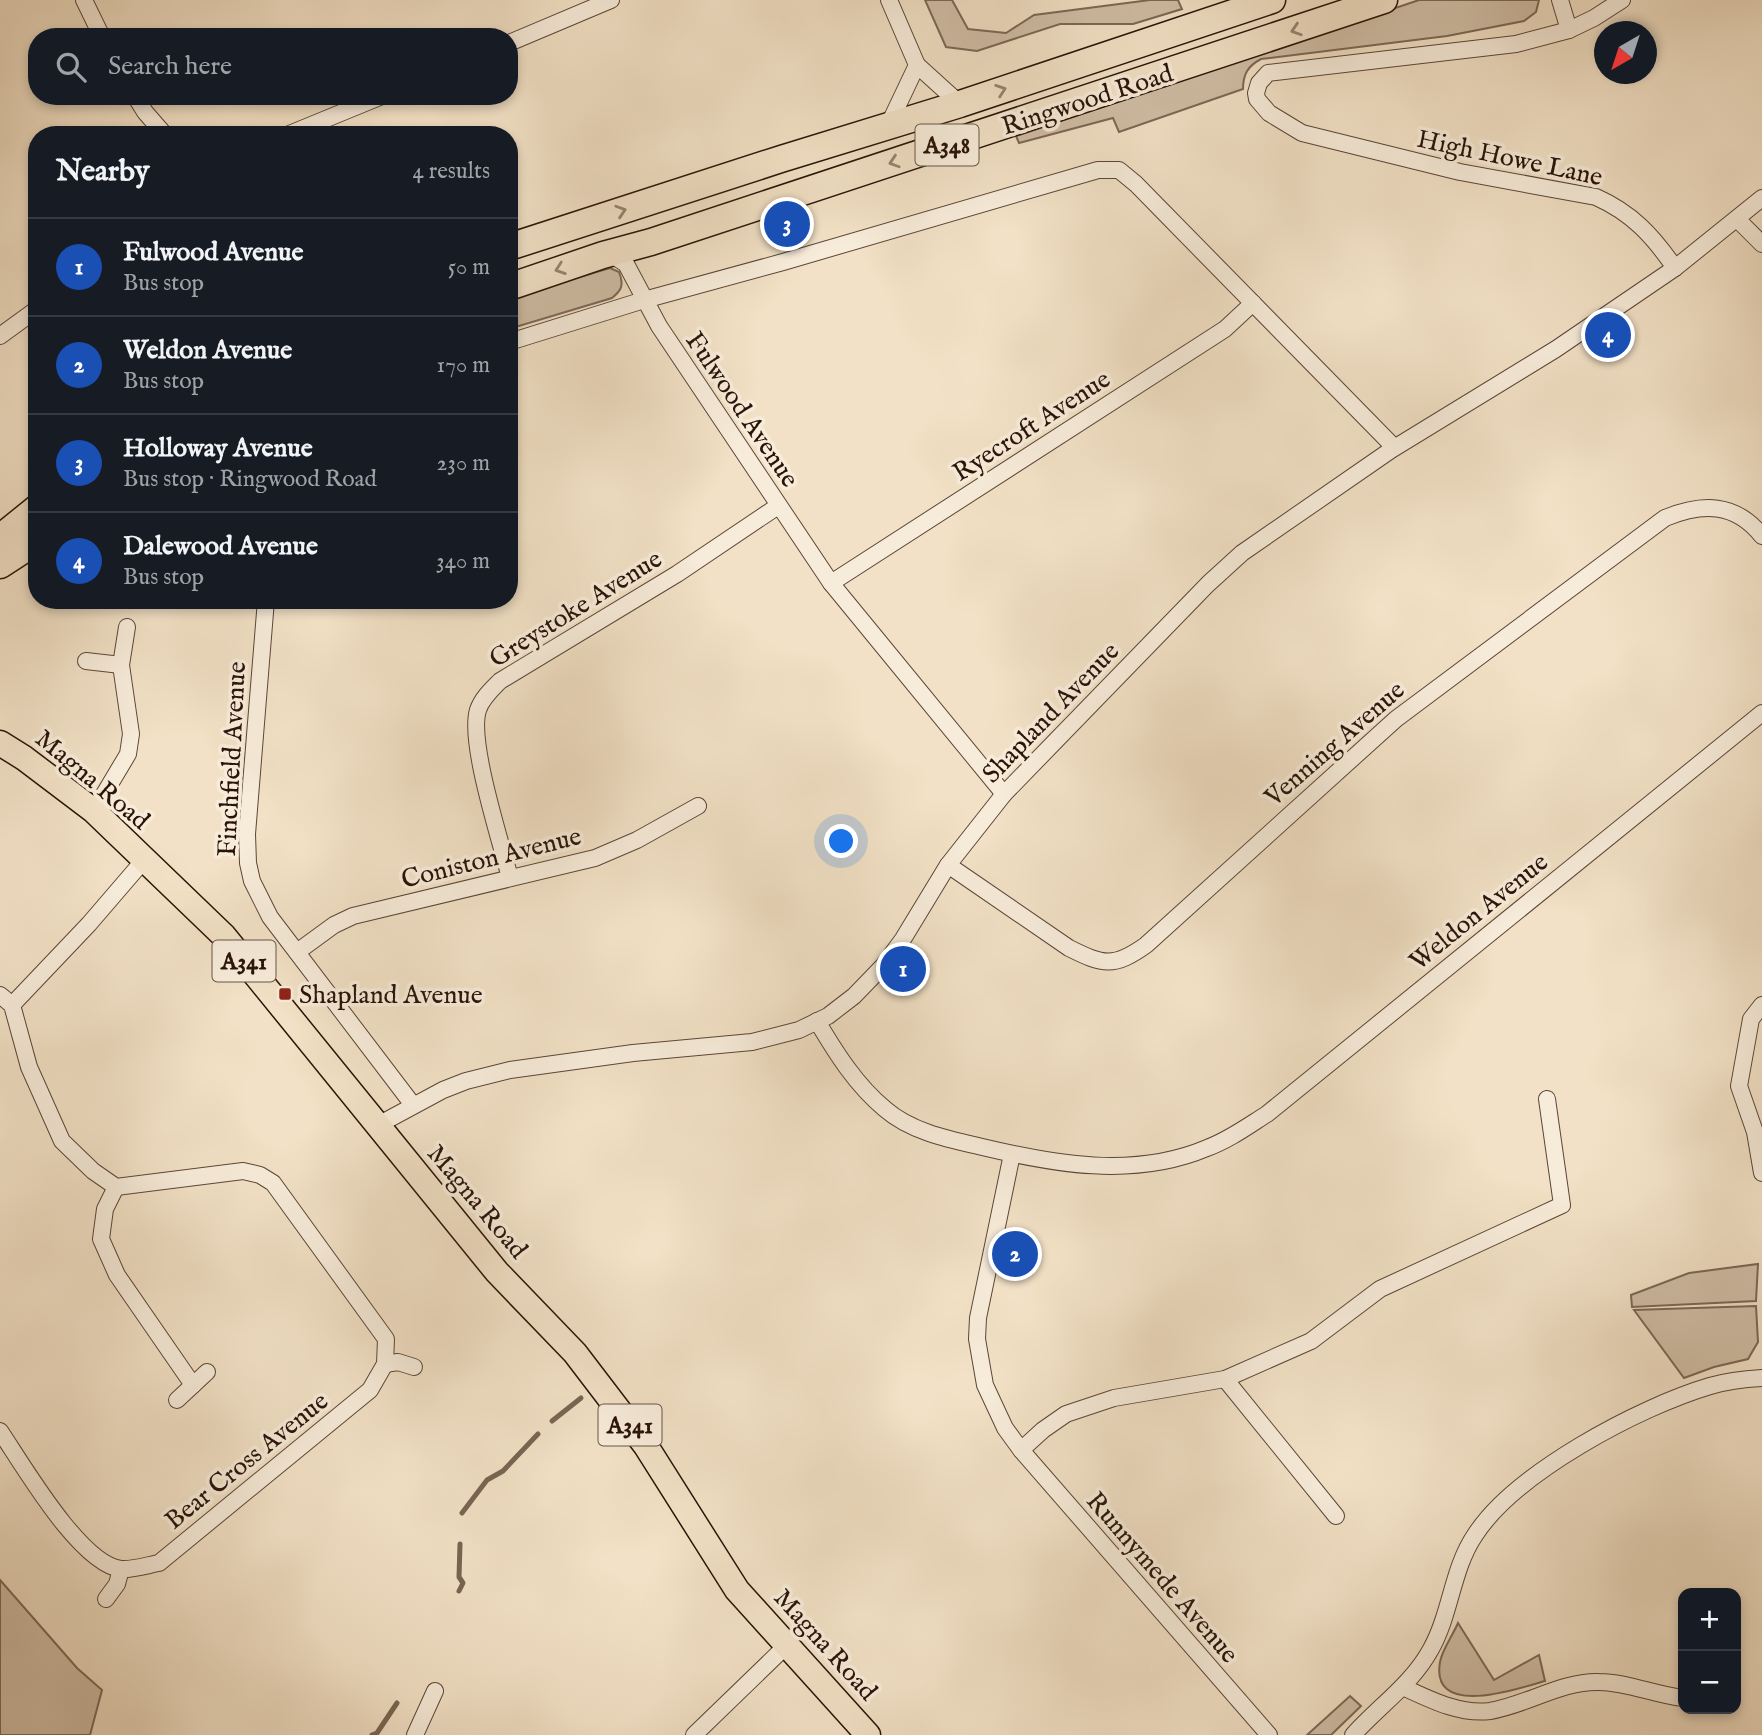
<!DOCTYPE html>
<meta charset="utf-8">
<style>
:root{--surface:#171b24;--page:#20242c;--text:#f1f3f6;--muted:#9ea1a6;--line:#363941;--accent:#2563eb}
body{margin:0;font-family:"IM FELL English",serif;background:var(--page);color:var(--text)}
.controls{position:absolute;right:21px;bottom:21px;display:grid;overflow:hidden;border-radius:14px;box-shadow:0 4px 10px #0003}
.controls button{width:63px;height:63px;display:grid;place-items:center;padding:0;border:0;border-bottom:2px solid var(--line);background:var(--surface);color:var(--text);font:35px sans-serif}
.compass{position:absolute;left:1594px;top:21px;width:63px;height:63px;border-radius:50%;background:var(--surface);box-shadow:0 4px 10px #0003;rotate:219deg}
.you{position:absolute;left:842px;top:842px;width:24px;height:24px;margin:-18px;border:5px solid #fff;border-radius:50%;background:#1a73e8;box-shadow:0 0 0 10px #1a73e833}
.badge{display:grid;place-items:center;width:46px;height:46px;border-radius:50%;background:var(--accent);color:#fff;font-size:23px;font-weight:700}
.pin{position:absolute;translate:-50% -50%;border:4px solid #fff;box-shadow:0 2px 7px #0006}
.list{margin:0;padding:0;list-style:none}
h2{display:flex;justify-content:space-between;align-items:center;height:91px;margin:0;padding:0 28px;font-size:30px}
h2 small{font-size:23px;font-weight:400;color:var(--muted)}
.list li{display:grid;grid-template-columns:46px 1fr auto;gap:21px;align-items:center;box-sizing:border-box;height:98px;padding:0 28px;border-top:2px solid var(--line)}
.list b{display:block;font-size:26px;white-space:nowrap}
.list p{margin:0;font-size:23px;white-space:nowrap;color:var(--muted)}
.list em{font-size:23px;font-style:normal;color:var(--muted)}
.icon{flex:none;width:38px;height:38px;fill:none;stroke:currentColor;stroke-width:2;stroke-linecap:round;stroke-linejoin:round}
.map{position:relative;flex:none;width:1762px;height:1735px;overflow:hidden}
.search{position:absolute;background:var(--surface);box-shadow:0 4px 10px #0003;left:28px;top:28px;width:490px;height:77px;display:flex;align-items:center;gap:18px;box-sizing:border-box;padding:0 24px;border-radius:28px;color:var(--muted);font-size:26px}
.panel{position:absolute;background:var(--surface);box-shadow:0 4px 10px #0003;left:28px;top:126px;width:490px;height:483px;border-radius:28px}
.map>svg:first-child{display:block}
</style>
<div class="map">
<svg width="1762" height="1735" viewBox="0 0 1762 1735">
<rect width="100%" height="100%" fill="#f2e1c6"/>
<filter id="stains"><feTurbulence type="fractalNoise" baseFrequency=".00286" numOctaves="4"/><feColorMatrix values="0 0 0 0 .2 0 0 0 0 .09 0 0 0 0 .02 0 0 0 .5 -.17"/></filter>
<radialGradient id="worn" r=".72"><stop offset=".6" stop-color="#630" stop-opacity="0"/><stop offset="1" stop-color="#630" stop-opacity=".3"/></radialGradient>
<g fill="#d0bea6" stroke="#7c6857" stroke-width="2">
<path d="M 925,0 L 952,0 L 968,29 L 1006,33 L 1034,15 L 1150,0 L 1178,0 L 1182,9 L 1133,24 L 1060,24 L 977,51 L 946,47 Z"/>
<path d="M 1419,0 L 1539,0 L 1536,12 L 1524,21 L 1447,36 L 1261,59 C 1248,66 1243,74 1243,89 L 1119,132 L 1113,118 L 1019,143 L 1016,136 Z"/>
<path d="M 610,268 L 619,272 C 624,285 622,290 612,298 L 509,329 L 509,298 Z"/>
<path d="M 1758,1264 L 1756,1301 L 1632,1307 L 1631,1295 L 1689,1273 Z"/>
<path d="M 1756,1306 L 1758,1342 L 1748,1359 L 1714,1367 L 1684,1378 L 1634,1310 Z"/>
<path d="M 0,1580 L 77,1668 L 102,1690 L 90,1735 L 0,1735 Z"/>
<path d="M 1458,1623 L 1494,1680 L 1539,1655 L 1545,1681 C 1520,1688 1430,1720 1440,1662 C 1442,1650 1453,1635 1458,1623 Z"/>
<path d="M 1350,1696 L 1361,1706 L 1331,1735 L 1307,1735 Z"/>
</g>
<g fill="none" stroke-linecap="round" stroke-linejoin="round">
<g stroke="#796553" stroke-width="5">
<path d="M 552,1421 L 581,1398"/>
<path d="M 462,1513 L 487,1480 L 503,1471 L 538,1434"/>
<path d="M 459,1591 L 463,1583 L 459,1577 L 460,1544"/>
<path d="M 372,1735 L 377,1733 L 397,1703"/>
</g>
<g stroke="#5b4638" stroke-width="18">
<g id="minor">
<path d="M 84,0 L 102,37"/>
<path d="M 889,0 L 917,65"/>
<path d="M 1560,0 L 1569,30"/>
<path d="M 1622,0 L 1594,18 L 1569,30 L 1516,44 L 1268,73 L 1259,83 L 1256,93 L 1257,99 L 1269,113 L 1302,133 L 1460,172 L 1596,197 C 1632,213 1653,236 1675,268"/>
<path d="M 509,43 L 611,0"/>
<path d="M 135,96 L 145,112 L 165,135"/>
<path d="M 888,126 L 917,65 L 960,104"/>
<path d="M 287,135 L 382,96"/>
<path d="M 1737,219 L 1762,244"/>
<path d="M 608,256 L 615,257 L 626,264 L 659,326 L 831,583 L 1004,794"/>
<path d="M 0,336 L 37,309"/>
<path d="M 509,342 L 644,300 L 783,262 L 1098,170 L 1119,170 L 1136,184 L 1394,447"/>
<path d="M 831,583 L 1225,329 L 1253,303"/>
<path d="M 266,600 L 247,834 L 248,863 L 252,881 L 270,917 L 413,1105"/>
<path d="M 86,661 L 121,665"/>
<path d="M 94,811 L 128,754 L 131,734 L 121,665 L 127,627"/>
<path d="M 948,865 L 1069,948 C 1103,965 1114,968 1146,945 L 1396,719 L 1665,518 C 1702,503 1735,502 1762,536"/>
<path d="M 510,878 C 501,842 468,742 478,710 C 482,698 492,689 500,681 L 677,574 L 778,506"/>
<path d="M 297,952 L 334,925 L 353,916 L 595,858 L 637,840 L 698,806"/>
<path d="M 0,995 L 12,1005 L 29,1067 L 62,1141 L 93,1171 L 116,1187 L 243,1171 L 260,1175 L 273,1183 L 386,1339 L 385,1364 L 370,1390 L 159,1563 C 148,1565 132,1570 121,1569 C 80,1564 23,1465 0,1431"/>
<path d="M 12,1005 L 89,924 L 144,860"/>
<path d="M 1762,1005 L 1751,1019 L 1739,1086 L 1755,1132 L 1762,1173"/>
<path d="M 817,1021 C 836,1053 856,1085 885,1109 C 910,1131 947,1139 978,1146 C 1053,1164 1134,1179 1207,1148 C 1229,1140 1248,1126 1267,1114 L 1762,713"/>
<path d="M 378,1125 L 443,1090 L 466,1081 L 510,1070 L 633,1053 L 752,1042 L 799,1030 L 828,1016 L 854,996 L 883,966 L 903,939 L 948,865 L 1004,794 L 1208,584 L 1242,553 L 1391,450 L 1556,349 L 1675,268 L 1762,198"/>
<path d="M 1012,1154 L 978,1318 L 977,1339 L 985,1385 L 1005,1428 L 1021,1450 L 1269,1735"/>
<path d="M 116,1187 L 105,1209 L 101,1239 L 117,1275 L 193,1385"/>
<path d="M 385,1364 L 398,1362 L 414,1367"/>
<path d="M 1225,1379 L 1336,1516"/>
<path d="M 177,1400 L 207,1372"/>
<path d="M 1021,1450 L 1043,1430 L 1066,1414 L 1114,1398 L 1225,1379 L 1311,1341 L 1380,1289 L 1562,1205 L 1547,1099"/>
<path d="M 106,1599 L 117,1584 L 121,1569"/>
<path d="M 1403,1687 C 1429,1699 1460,1715 1490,1711 C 1527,1705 1561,1681 1599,1682 C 1627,1682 1655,1695 1683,1698"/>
<path d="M 415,1735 L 435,1691"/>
<path d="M 694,1735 L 786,1646"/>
<path d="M 1353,1735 C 1379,1706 1412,1684 1431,1649 C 1451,1613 1452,1569 1475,1535 C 1515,1473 1639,1407 1710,1386 C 1727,1381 1744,1379 1762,1378"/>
</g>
</g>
<g stroke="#291308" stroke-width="27">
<path id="primary" d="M 0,743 L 24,758 L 94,811 L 224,936 L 497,1272 L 575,1353 L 646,1446 L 737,1590 L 868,1735"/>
</g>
<g stroke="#291308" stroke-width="29">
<g id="trunk">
<path d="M 509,247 L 781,159 L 960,104 L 1272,0"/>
<path d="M 509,287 L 603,255 L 651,242 L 1384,0"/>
<path d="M 0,538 L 37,508"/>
<path d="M 0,565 L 37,541"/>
</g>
</g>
<use href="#minor" stroke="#f7ecda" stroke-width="16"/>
<use href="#primary" stroke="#f2e1c6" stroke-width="24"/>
<use href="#trunk" stroke="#f2e1c6" stroke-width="26"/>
</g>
<defs><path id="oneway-chevron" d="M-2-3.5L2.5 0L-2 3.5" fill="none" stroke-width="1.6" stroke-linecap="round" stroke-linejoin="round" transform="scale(1.75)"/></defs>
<g stroke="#988470">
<use href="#oneway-chevron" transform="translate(1296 30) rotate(162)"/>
<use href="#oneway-chevron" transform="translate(1001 90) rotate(-19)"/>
<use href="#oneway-chevron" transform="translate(894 162) rotate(162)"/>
<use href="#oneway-chevron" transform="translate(621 211) rotate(-18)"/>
<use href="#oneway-chevron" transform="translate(560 269) rotate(161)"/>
</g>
<rect fill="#8f2418" stroke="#f7ecda" stroke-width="2.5" x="278" y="987" width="14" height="14" rx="3.5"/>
<g text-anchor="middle" stroke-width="7" stroke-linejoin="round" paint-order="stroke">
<g fill="#f7ecda" stroke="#675447" stroke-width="2">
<rect x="915.5" y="124.5" width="63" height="41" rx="5"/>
<rect x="212.5" y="940.5" width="63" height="41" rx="5"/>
<rect x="598.5" y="1404.5" width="63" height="41" rx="5"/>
</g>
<g font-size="24" font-weight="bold" fill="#291308">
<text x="947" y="153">A348</text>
<text x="244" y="969">A341</text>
<text x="630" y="1433">A341</text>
</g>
<g font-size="26" fill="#291308" stroke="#f7ecda">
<text transform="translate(1087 99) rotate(-18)" y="9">Ringwood Road</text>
<text transform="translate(1510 157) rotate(12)" y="9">High Howe Lane</text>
<text transform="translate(743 409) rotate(56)" y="9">Fulwood Avenue</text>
<text transform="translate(1031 425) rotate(-33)" y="9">Ryecroft Avenue</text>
<text transform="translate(575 608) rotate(-32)" y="9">Greystoke Avenue</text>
<text transform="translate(1050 712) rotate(-46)" y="9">Shapland Avenue</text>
<text transform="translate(1334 743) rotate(-41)" y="9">Venning Avenue</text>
<text transform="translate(231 759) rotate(-87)" y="9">Finchfield Avenue</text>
<text transform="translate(93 779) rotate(40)" y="9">Magna Road</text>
<text transform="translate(491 857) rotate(-14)" y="9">Coniston Avenue</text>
<text transform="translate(1478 911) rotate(-39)" y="9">Weldon Avenue</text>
<text transform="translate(478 1201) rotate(50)" y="9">Magna Road</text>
<text transform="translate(246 1460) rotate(-39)" y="9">Bear Cross Avenue</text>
<text transform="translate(1163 1577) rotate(49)" y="9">Runnymede Avenue</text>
<text transform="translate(826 1644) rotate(48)" y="9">Magna Road</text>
</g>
<g font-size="26" fill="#291308" stroke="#f7ecda" text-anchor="start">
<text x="299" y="1003">Shapland Avenue</text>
</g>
</g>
<rect width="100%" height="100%" filter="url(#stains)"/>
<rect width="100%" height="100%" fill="url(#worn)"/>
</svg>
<div class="controls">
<button>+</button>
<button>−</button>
</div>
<svg class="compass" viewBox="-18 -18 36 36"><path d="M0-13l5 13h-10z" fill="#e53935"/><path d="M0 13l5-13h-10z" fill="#9ea1a6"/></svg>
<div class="you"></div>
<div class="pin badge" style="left:903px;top:969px;background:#1a4fb4">1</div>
<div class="pin badge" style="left:1015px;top:1254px;background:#1a4fb4">2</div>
<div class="pin badge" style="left:787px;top:224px;background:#1a4fb4">3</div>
<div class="pin badge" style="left:1608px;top:335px;background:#1a4fb4">4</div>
<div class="search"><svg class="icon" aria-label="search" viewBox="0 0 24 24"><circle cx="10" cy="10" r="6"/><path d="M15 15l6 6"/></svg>Search here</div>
<section class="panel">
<h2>Nearby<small>4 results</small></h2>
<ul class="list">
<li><span class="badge" style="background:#1a4fb4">1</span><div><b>Fulwood Avenue</b><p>Bus stop</p></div><em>50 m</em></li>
<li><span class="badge" style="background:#1a4fb4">2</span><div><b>Weldon Avenue</b><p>Bus stop</p></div><em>170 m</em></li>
<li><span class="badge" style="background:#1a4fb4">3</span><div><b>Holloway Avenue</b><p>Bus stop · Ringwood Road</p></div><em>230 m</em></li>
<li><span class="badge" style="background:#1a4fb4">4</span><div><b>Dalewood Avenue</b><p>Bus stop</p></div><em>340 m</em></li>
</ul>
</section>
</div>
